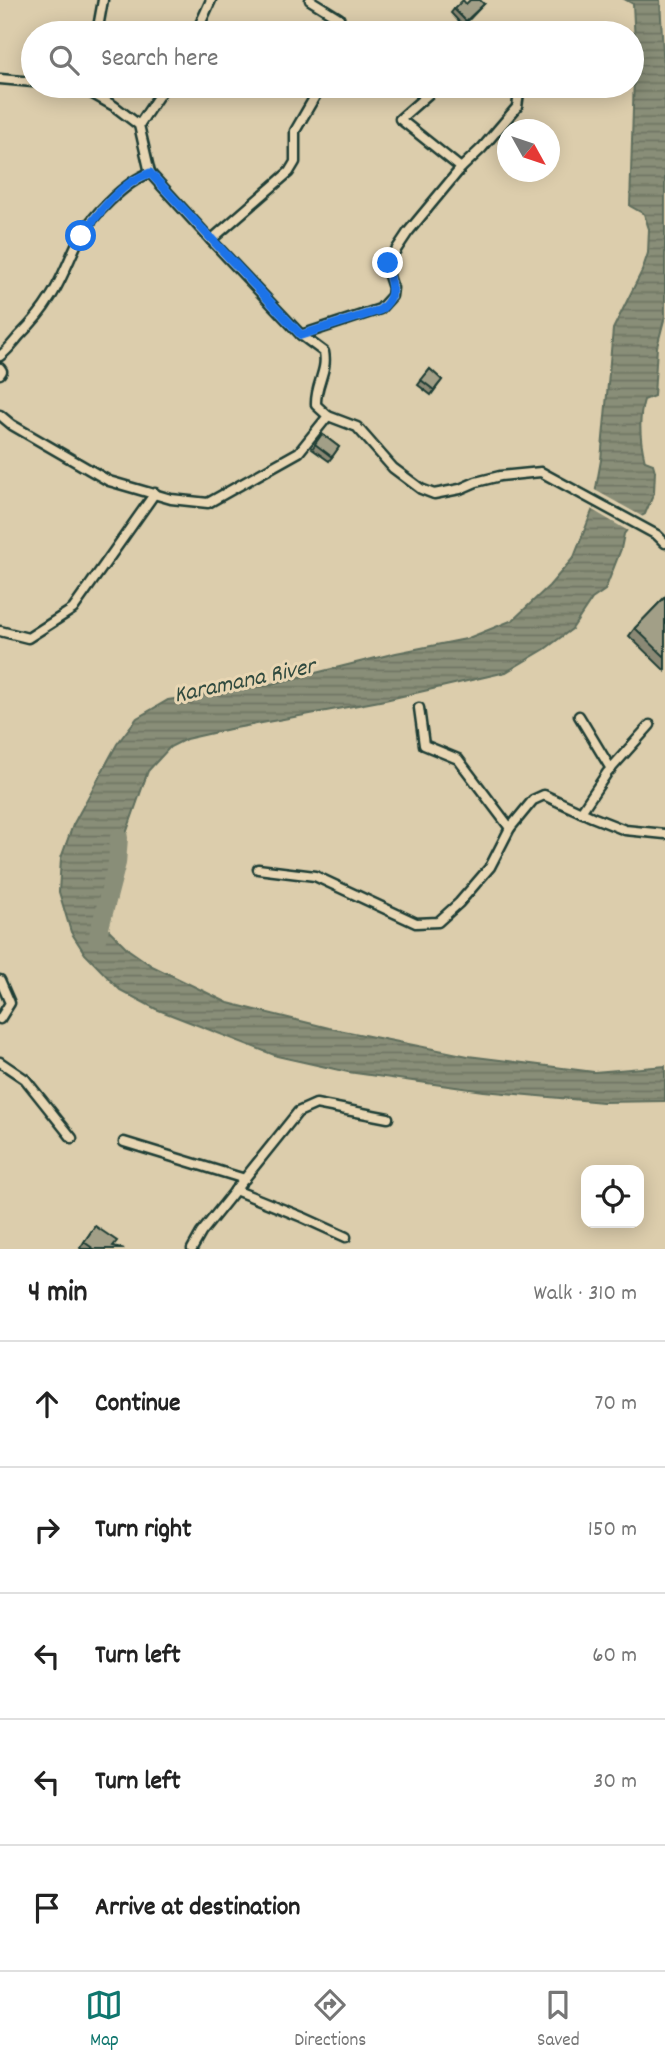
<!DOCTYPE html>
<meta charset="utf-8">
<style>
:root{--surface:#fff;--page:#f2f2f2;--text:#222;--muted:#767676;--line:#e0e0e0;--accent:#0f766e}
body{margin:0;font-family:Dekko,sans-serif;background:var(--page);color:var(--text)}
.controls{position:absolute;right:21px;bottom:21px;display:grid;overflow:hidden;border-radius:14px;box-shadow:0 4px 18px #0003}
.controls button{width:63px;height:63px;display:grid;place-items:center;padding:0;border:0;border-bottom:2px solid var(--line);background:var(--surface);color:var(--text);font:35px sans-serif}
.compass{position:absolute;left:497px;top:119px;width:63px;height:63px;border-radius:50%;background:var(--surface);box-shadow:0 4px 18px #0003;rotate:130deg}
.stop{position:absolute;width:21px;height:21px;margin:-16px;border:5px solid #1a73e8;border-radius:50%;background:#fff}
.stop.end{background:#1a73e8;border-color:#fff;box-shadow:0 2px 7px #0008}
.list{margin:0;padding:0;list-style:none}
h2{display:flex;justify-content:space-between;align-items:center;height:91px;margin:0;padding:0 28px;font-size:30px}
h2 small{font-size:23px;font-weight:400;color:var(--muted)}
.list li{display:grid;grid-template-columns:46px 1fr auto;gap:21px;align-items:center;box-sizing:border-box;height:126px;padding:0 28px;border-top:2px solid var(--line)}
.list b{display:block;font-size:26px;white-space:nowrap}
.list em{font-size:23px;font-style:normal;color:var(--muted)}
.icon{flex:none;width:38px;height:38px;fill:none;stroke:currentColor;stroke-width:2;stroke-linecap:round;stroke-linejoin:round}
.map{position:relative;flex:none;width:665px;height:1249px;overflow:hidden}
.search{position:absolute;background:var(--surface);box-shadow:0 4px 18px #0003;left:21px;right:21px;top:21px;height:77px;display:flex;align-items:center;gap:18px;box-sizing:border-box;padding:0 24px;border-radius:38px;color:var(--muted);font-size:26px}
.sheet{height:721px;background:var(--surface)}
nav{display:flex;justify-content:space-around;align-items:center;box-sizing:border-box;height:98px;border-top:2px solid var(--line);background:var(--surface);font-size:19px;color:var(--muted)}
nav a{display:grid;justify-items:center;gap:4px}
nav .on{color:var(--accent)}
.map>svg:first-child{display:block}
</style>
<div class="map">
<svg width="665" height="1249" viewBox="0 0 665 1249">
<defs>
<pattern id="water-rules" width="6" height="5" patternUnits="userSpaceOnUse" patternTransform="scale(1.75)"><rect width="6" height="5" fill="#898e78"/><path d="M0 2.5h6" fill="none" stroke="#6f7563"/></pattern>
</defs>
<rect width="100%" height="100%" fill="#dccdac"/>
<filter id="ink" filterUnits="userSpaceOnUse"><feTurbulence type="fractalNoise" baseFrequency=".0143" numOctaves="2"/><feDisplacementMap in="SourceGraphic" scale="14" xChannelSelector="R" yChannelSelector="G"/><feConvolveMatrix kernelMatrix="1 2 1 2 8 2 1 2 1" color-interpolation-filters="sRGB"/></filter>
<g filter="url(#ink)">
<path fill="url(#water-rules)" stroke="#5f6e5d" stroke-width="2" d="M 626,0 L 660,0 L 665,86 L 665,316 L 657,347 L 654,396 L 644,400 C 638,420 640,441 645,461 L 653,464 L 655,471 L 654,493 L 645,514 L 635,520 L 624,534 L 621,549 L 605,590 L 592,599 L 572,629 L 545,649 L 506,672 L 385,700 L 230,729 L 186,739 L 170,747 L 148,771 L 100,908 L 108,929 L 129,950 L 152,966 L 228,1003 L 329,1028 L 468,1056 L 594,1072 L 665,1066 L 665,1101 L 603,1102 L 484,1091 L 348,1072 L 277,1056 L 156,1009 L 120,990 L 85,954 L 71,932 L 59,892 L 61,858 L 73,825 L 117,744 L 137,718 L 168,700 L 267,685 L 396,653 L 466,639 L 513,620 L 549,586 L 574,557 L 592,511 L 601,460 L 613,329 L 642,271 L 648,253 L 649,229 L 644,214 L 630,206 L 635,43 L 633,4 Z"/>
<path fill="#dccdac" d="M 593,489 L 629,509 L 645,518 L 637,523 L 630,532 L 589,508 Z"/>
<g fill="none" stroke-linecap="round" stroke-linejoin="round">
<path stroke="#898e78" stroke-width="18" d="M 97,939 L 117,863 L 119,837"/>
<g stroke="#1f3d34" stroke-width="13">
<g id="street">
<path d="M 310,0 L 339,18 L 346,31 L 345,33"/>
<path d="M 97,33 L 103,0"/>
<path d="M 196,33 L 211,0"/>
<path d="M 0,79 L 33,82"/>
<path d="M 79,86 L 114,106 L 139,125 L 150,173"/>
<path d="M 433,90 L 400,119 L 461,168"/>
<path d="M 139,125 L 165,86"/>
<path d="M 301,335 L 380,309 L 392,296 L 393,288 L 389,276 L 389,263 L 394,253 L 408,232 L 461,168 L 482,148 L 517,107 L 520,86"/>
<path d="M 0,356 C 8,350 13,343 19,336 C 31,324 41,313 50,298 C 62,280 69,259 79,239 C 90,218 126,181 150,173 L 211,240 L 289,172 L 295,162 L 295,131 L 321,86"/>
<path d="M 0,368 L 2,371 L 0,374"/>
<path d="M 0,415 L 12,425 L 109,481 L 171,499 L 208,503 L 299,452 L 328,416 L 316,405 C 315,384 328,372 324,352 L 301,335 L 211,240"/>
<path d="M 328,416 L 357,427 L 393,468 L 421,489 L 434,494 L 460,489 L 476,482 L 500,476 L 541,472 L 657,535 L 665,543"/>
<path d="M 0,631 L 28,638 L 73,609 L 155,493"/>
<path d="M 419,708 L 424,745 L 458,759 L 510,828 L 533,800 L 544,795 L 592,817 L 625,830 L 665,834"/>
<path d="M 579,716 L 611,769"/>
<path d="M 581,812 L 607,773 L 650,725"/>
<path d="M 258,869 L 315,876 L 416,923 L 438,922 L 459,903 L 490,867 L 510,828"/>
<path d="M 0,980 L 10,1003 L 0,1019"/>
<path d="M 0,1062 L 25,1079 L 72,1138"/>
<path d="M 124,1142 L 245,1179"/>
<path d="M 235,1190 L 302,1217 L 346,1237"/>
<path d="M 192,1249 L 201,1233 L 298,1112 L 316,1104 L 388,1118"/>
</g>
</g>
<use href="#street" stroke="#e8d6b3" stroke-width="8"/>
</g>
<g fill="#8b8974" stroke="#1f3d34" stroke-width="2">
<path d="M 466,4 L 484,4 L 463,26 L 451,13 L 454,9 Z"/>
<path d="M 430,369 L 442,380 L 431,395 L 418,385 Z"/>
<path d="M 322,434 L 339,447 L 329,461 L 312,449 Z"/>
<path d="M 665,597 L 665,671 L 629,636 L 635,628 Z"/>
<path d="M 95,1226 L 113,1246 L 124,1249 L 81,1249 L 80,1248 Z"/>
</g>
<g fill="#a29f87" stroke="#1f3d34" stroke-width="2">
<path d="M 463,0 L 466,4 L 470,0 L 480,0 L 484,4 L 466,21 L 454,9 Z"/>
<path d="M 430,369 L 442,380 L 434,390 L 421,380 Z"/>
<path d="M 322,434 L 339,447 L 332,457 L 315,444 Z"/>
<path d="M 665,597 L 665,657 L 635,628 Z"/>
<path d="M 95,1226 L 117,1241 L 113,1246 L 124,1249 L 94,1249 L 84,1242 Z"/>
</g>
</g>
<g fill="none" stroke-linecap="round" stroke-linejoin="round" filter="url(#ink)">
<path stroke="#1a73e8" stroke-width="9" d="M 81,236 C 99,213 121,182 150,173 L 301,335 L 380,310 C 400,294 389,284 388,263"/>
</g>
<g text-anchor="middle" stroke-width="6" stroke-linejoin="round" paint-order="stroke">
<g font-size="24" font-style="italic" fill="#2f493e" stroke="#e8d6b3">
<text transform="translate(244 679) rotate(-12)" y="8">Karamana River</text>
</g>
</g>
</svg>
<div class="controls">
<button><svg class="icon" aria-label="locate" viewBox="0 0 24 24"><circle cx="12" cy="12" r="6"/><path d="M12 2v4M12 18v4M2 12h4M18 12h4"/></svg></button>
</div>
<svg class="compass" viewBox="-18 -18 36 36"><path d="M0-13l5 13h-10z" fill="#e53935"/><path d="M0 13l5-13h-10z" fill="#767676"/></svg>
<div class="stop" style="left:81px;top:236px"></div>
<div class="stop end" style="left:388px;top:263px"></div>
<div class="search"><svg class="icon" aria-label="search" viewBox="0 0 24 24"><circle cx="10" cy="10" r="6"/><path d="M15 15l6 6"/></svg>Search here</div>
</div>
<section class="sheet">
<h2>4 min<small>Walk · 310 m</small></h2>
<ul class="list">
<li><svg class="icon" aria-label="ahead" viewBox="0 0 24 24"><path d="M12 20V5M6 11l6-6 6 6"/></svg><div><b>Continue</b></div><em>70 m</em></li>
<li><svg class="icon" aria-label="right" viewBox="0 0 24 24"><path d="M7 20v-9h11M14 6l5 5-5 5"/></svg><div><b>Turn right</b></div><em>150 m</em></li>
<li><svg class="icon" aria-label="left" viewBox="0 0 24 24"><path d="M17 20v-9H6M10 6l-5 5 5 5"/></svg><div><b>Turn left</b></div><em>60 m</em></li>
<li><svg class="icon" aria-label="left" viewBox="0 0 24 24"><path d="M17 20v-9H6M10 6l-5 5 5 5"/></svg><div><b>Turn left</b></div><em>30 m</em></li>
<li><svg class="icon" aria-label="arrive" viewBox="0 0 24 24"><path d="M6 21V4h12l-3 4 3 4H6"/></svg><div><b>Arrive at destination</b></div></li>
</ul>
</section>
<nav>
<a class="on"><svg class="icon" aria-label="map" viewBox="0 0 24 24"><path d="M3 6l6-2 6 2 6-2v14l-6 2-6-2-6 2zM9 4v14M15 6v14"/></svg>Map</a>
<a><svg class="icon" aria-label="directions" viewBox="0 0 24 24"><path d="M12 3l9 9-9 9-9-9zM9 14v-3h6M13 9l2 2-2 2"/></svg>Directions</a>
<a><svg class="icon" aria-label="saved" viewBox="0 0 24 24"><path d="M7 4h10v16l-5-4-5 4z"/></svg>Saved</a>
</nav>
